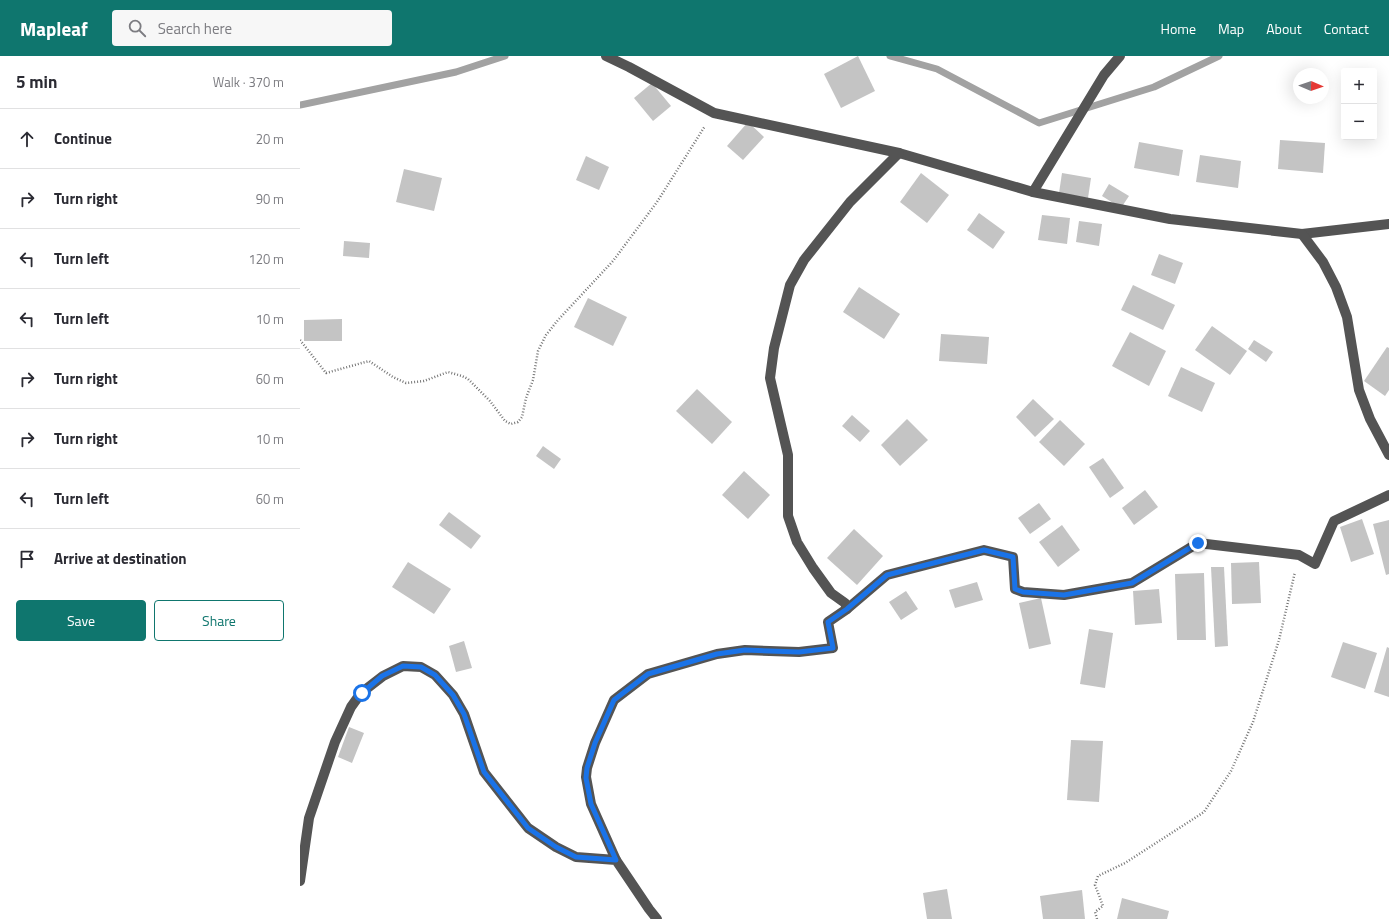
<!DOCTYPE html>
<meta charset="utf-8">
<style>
:root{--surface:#fff;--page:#f7f7f7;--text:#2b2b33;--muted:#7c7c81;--line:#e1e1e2;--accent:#0f766e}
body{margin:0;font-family:"Titillium Web",sans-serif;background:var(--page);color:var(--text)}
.controls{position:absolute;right:12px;top:12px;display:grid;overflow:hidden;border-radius:4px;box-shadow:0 4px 16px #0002}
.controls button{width:36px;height:36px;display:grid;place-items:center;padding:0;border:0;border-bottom:1px solid var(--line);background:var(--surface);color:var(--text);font:20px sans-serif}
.compass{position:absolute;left:993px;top:12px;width:36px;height:36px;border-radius:50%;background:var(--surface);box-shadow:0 4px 16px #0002;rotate:92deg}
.stop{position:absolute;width:12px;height:12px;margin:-9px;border:3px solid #1a73e8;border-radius:50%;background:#fff}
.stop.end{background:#1a73e8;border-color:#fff;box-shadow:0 1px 4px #0008}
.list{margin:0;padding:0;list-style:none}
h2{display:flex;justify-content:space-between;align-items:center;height:52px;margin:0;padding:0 16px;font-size:17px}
h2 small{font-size:13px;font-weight:400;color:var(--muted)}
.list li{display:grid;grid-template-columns:26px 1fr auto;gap:12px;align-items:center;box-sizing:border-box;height:60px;padding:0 16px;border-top:1px solid var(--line)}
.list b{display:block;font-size:15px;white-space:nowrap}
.list em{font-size:13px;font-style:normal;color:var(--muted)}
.actions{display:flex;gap:8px;padding:12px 16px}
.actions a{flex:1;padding:9px 0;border:1px solid var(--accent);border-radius:4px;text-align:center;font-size:14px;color:var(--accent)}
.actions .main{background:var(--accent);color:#fff}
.icon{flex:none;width:22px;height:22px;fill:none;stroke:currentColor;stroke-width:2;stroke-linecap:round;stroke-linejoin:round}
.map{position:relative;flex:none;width:1089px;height:863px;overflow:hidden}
header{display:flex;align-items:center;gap:24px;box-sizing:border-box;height:56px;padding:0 20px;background:var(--accent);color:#fff}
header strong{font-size:19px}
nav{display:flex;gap:22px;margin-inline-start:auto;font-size:14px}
.search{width:280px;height:36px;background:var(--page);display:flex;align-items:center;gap:10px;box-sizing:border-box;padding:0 14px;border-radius:4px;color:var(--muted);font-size:15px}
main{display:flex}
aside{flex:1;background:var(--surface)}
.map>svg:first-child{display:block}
</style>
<header>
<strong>Mapleaf</strong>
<div class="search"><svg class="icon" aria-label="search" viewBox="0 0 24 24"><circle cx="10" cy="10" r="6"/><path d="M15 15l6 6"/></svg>Search here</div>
<nav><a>Home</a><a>Map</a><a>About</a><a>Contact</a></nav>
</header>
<main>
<aside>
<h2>5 min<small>Walk · 370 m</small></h2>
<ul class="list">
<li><svg class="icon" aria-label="ahead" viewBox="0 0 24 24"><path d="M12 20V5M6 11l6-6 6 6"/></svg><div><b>Continue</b></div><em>20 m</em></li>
<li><svg class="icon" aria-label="right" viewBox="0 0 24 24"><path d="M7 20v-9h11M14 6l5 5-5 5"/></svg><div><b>Turn right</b></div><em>90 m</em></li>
<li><svg class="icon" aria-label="left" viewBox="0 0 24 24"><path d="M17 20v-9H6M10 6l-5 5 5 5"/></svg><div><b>Turn left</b></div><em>120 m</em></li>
<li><svg class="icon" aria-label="left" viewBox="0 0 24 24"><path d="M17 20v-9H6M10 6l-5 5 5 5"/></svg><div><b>Turn left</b></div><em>10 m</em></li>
<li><svg class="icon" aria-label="right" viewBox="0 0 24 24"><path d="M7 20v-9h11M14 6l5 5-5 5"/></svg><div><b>Turn right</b></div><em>60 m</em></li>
<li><svg class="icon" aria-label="right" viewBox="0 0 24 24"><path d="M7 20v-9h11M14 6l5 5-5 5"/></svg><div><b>Turn right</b></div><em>10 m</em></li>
<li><svg class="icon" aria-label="left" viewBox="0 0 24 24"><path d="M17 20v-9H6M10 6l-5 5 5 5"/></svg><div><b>Turn left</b></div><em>60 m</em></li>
<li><svg class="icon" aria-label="arrive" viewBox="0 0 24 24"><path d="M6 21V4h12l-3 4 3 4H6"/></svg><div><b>Arrive at destination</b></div></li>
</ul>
<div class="actions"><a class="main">Save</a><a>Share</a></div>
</aside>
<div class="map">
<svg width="1089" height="863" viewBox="0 0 1089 863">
<rect width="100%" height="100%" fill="#fff"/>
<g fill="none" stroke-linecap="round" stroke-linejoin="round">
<g stroke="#a2a2a2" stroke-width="7">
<path d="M 590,0 L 637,13 L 739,67 L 854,31 L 919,0"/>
<path d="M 0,49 L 156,16 L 205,0"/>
</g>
</g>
<g fill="#c4c4c4">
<path d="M 558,0 L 575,35 L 541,52 L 524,18 Z"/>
<path d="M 352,27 L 371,50 L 353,65 L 334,42 Z"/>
<path d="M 448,66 L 464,81 L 443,104 L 427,90 Z"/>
<path d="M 980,84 L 1025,87 L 1023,117 L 978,113 Z"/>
<path d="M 839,86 L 883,94 L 879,120 L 834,112 Z"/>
<path d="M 900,99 L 941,105 L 938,132 L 896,126 Z"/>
<path d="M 286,100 L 309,111 L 299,134 L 276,124 Z"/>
<path d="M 104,113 L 142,122 L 134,155 L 96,146 Z"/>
<path d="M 621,117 L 649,139 L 627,167 L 600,146 Z"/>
<path d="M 762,117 L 791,122 L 788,142 L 759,137 Z"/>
<path d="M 809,128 L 829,140 L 821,152 L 802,140 Z"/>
<path d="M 679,157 L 705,176 L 693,193 L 667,174 Z"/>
<path d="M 742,159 L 770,162 L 767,188 L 738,184 Z"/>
<path d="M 779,165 L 802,168 L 799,190 L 776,186 Z"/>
<path d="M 44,185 L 70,187 L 69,202 L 43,200 Z"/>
<path d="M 859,198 L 883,207 L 875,228 L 851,219 Z"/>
<path d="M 833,229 L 875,249 L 863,274 L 821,254 Z"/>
<path d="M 559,231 L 600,258 L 584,283 L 543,256 Z"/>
<path d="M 288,242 L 327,261 L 313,290 L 274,271 Z"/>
<path d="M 42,263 L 42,285 L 4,285 L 4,264 Z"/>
<path d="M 912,270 L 947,295 L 930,319 L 895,294 Z"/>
<path d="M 830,276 L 866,295 L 849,330 L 812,310 Z"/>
<path d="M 641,278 L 689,281 L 687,308 L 639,305 Z"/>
<path d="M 954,284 L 973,296 L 966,306 L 948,293 Z"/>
<path d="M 1087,291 L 1089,292 L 1089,334 L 1085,340 L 1064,325 Z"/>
<path d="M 881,311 L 915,327 L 902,356 L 868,340 Z"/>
<path d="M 397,333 L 432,366 L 412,388 L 376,355 Z"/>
<path d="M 733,343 L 754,363 L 735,381 L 716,361 Z"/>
<path d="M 552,359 L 570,375 L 560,386 L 542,370 Z"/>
<path d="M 607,363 L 628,384 L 600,410 L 581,389 Z"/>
<path d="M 760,364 L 785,388 L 764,410 L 739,386 Z"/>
<path d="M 243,390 L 261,403 L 254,413 L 236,400 Z"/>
<path d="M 803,402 L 824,432 L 810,442 L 789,411 Z"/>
<path d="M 444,415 L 470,439 L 448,463 L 422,439 Z"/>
<path d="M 845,434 L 858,451 L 834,469 L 822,452 Z"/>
<path d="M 739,447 L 751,463 L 730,478 L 718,462 Z"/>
<path d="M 149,456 L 181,480 L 171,493 L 139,469 Z"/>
<path d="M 1062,463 L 1074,498 L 1051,506 L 1040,471 Z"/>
<path d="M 1089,464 L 1089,518 L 1086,519 L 1073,468 Z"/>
<path d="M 762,469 L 780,494 L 758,511 L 739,486 Z"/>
<path d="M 554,473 L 583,500 L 557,529 L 527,502 Z"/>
<path d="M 108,506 L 151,533 L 134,558 L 92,531 Z"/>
<path d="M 959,506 L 961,547 L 932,548 L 931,507 Z"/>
<path d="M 911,511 L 924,511 L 928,590 L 915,591 Z"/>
<path d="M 904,517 L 906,584 L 877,584 L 875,518 Z"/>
<path d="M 677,526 L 683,544 L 655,552 L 649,534 Z"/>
<path d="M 859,533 L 862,567 L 835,569 L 833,535 Z"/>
<path d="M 606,535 L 618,553 L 601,564 L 589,546 Z"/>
<path d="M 741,542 L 751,588 L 729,593 L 719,547 Z"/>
<path d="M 789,573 L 813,577 L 805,632 L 780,628 Z"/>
<path d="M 164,585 L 172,612 L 156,616 L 149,590 Z"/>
<path d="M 1043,586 L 1077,597 L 1065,633 L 1031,621 Z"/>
<path d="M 1087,591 L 1089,592 L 1089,641 L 1074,636 Z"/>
<path d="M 49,671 L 64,677 L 52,707 L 38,701 Z"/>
<path d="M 771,684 L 803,685 L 799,746 L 767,744 Z"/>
<path d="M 647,833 L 652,863 L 627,863 L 623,837 Z"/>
<path d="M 782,834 L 785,863 L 743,863 L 740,840 Z"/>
<path d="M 822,842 L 869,855 L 867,863 L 817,863 Z"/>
</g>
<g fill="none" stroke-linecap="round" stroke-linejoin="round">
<g stroke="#767676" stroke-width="2.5" stroke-dasharray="1 2" stroke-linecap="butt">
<path d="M 0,284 L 26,317 L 69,305 L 93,321 L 106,327 L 124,325 L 148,316 L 162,320 L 168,323 L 190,345 L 205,365 L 211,368 L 218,366 L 222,361 L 226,342 L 233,324 L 238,295 L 246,279 L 258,264 L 313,205 L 357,146 L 405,70"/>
<path d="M 797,863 L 795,856 L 803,850 L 795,829 L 798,820 L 825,807 L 904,756 L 931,715 L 953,666 L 979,584 L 995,516"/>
</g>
<g stroke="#545454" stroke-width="10">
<path d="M 306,0 L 329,11 L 414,57 L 599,97 L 733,136 L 870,163 L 1002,178 L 1089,168"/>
<path d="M 733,136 L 804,19 L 820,0"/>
<path d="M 1002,178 L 1023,206 L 1036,231 L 1047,261 L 1059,334 L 1070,363 L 1089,399"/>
<path d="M 547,553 L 545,547 L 531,537 L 513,512 L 497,486 L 488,460 L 488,399 L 470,322 L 474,292 L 490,229 L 504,204 L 550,146 L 599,97"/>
<path d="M 316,804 L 291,748 L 286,721 L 287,712 L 295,687 L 314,644 L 348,618 L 417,598 L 445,594 L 499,596 L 533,592 L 528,566 L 547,553 L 587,519 L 684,494 L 713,501 L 715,533 L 723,536 L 764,539 L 832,527 L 898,487 L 999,499 L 1015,508 L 1034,465 L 1089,439"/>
<path d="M 0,825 L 9,762 L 35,686 L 51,651 L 61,637 L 83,620 L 103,610 L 121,611 L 135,619 L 153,639 L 164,658 L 184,716 L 228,772 L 256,791 L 276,801 L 316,804 L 349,853 L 357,863"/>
</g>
</g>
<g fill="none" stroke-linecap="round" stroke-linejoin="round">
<path stroke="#1a73e8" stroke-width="5" d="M 62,637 L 82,620 L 103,610 L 121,611 L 135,619 L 153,639 L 164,658 L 184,716 L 228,772 L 256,791 L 276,801 L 316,804 L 291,748 L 286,722 L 287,712 L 295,687 L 314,644 L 348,618 L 417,598 L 445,594 L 499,596 L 533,592 L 528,566 L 547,553 L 587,519 L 684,494 L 713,501 L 715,533 L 723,536 L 764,539 L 832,527 L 898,487"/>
</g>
</svg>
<div class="controls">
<button>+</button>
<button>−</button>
</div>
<svg class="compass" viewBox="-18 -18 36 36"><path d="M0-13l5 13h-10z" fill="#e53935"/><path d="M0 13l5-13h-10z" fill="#7c7c81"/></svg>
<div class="stop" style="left:62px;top:637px"></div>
<div class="stop end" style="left:898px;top:487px"></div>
</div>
</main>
